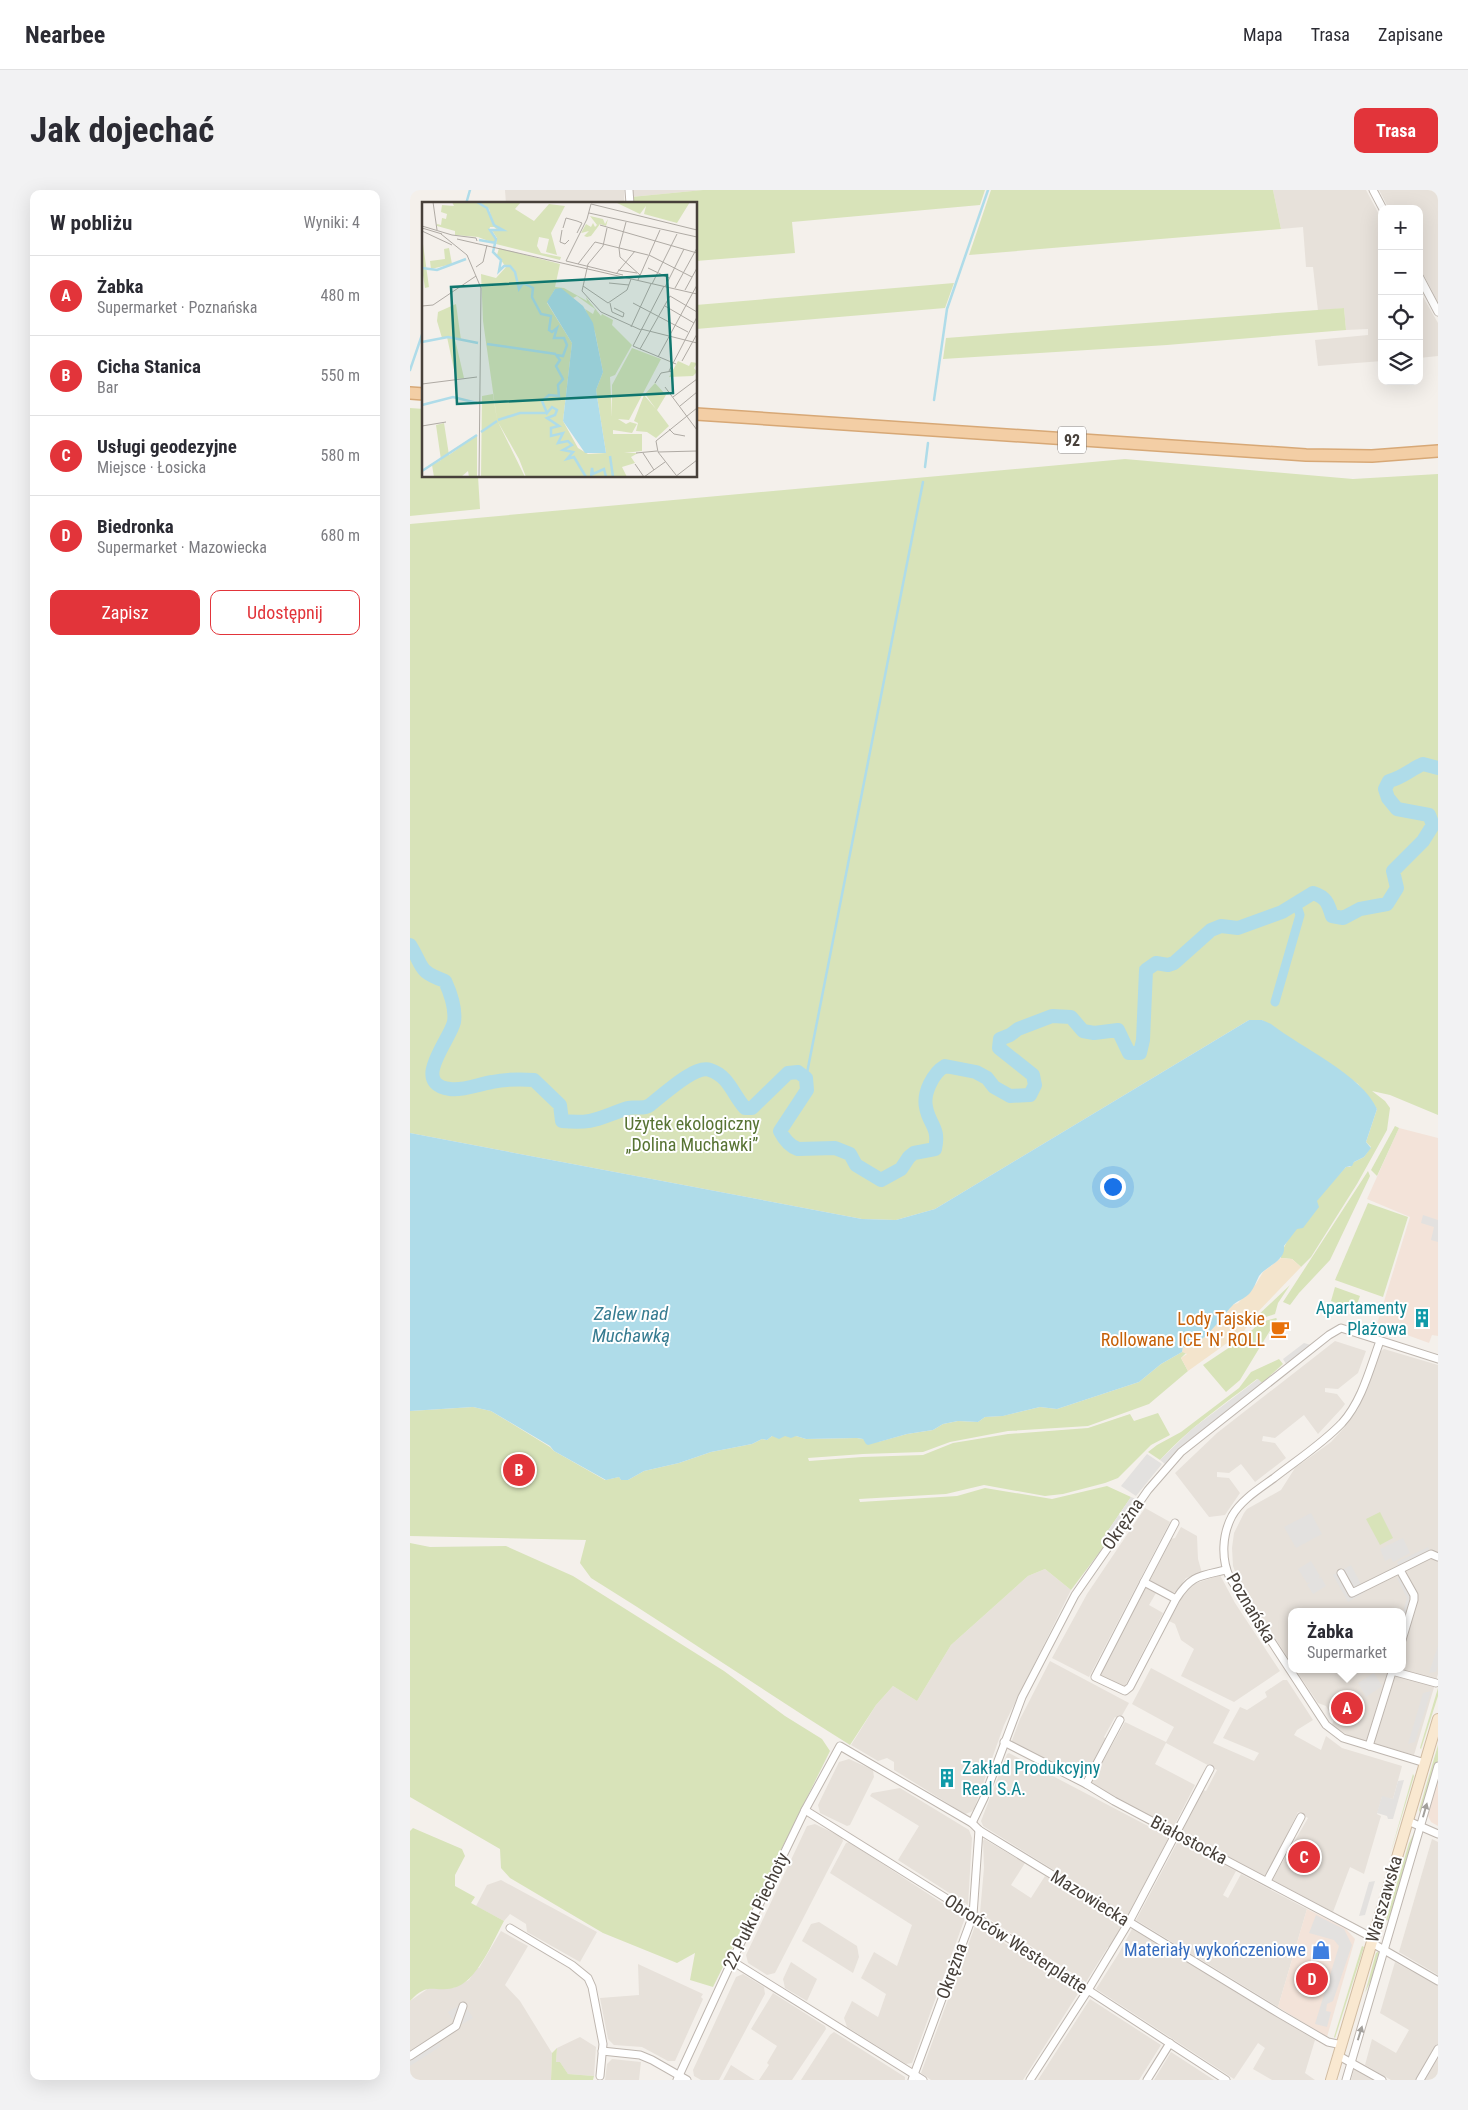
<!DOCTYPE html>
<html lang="pl">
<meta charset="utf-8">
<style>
:root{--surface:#fff;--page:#f2f2f3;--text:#2b2b33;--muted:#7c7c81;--line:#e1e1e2;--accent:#e2343a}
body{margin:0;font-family:"Roboto Condensed",sans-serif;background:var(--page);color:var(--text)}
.controls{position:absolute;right:15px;top:15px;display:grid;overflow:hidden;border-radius:10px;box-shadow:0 5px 20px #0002}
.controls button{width:45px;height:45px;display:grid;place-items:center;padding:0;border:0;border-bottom:1px solid var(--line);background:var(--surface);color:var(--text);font:25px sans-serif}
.you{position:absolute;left:702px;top:996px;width:18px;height:18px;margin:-12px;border:4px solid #fff;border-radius:50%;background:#1a73e8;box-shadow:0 0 0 8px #1a73e833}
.badge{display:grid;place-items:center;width:32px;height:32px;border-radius:50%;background:var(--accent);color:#fff;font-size:16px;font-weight:700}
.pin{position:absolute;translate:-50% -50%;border:2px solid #fff;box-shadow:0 1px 5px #0006}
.popup{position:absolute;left:878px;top:1418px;width:118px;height:65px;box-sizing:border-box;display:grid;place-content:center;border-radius:10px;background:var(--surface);filter:drop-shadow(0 1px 4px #0005);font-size:16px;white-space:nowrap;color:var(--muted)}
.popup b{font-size:19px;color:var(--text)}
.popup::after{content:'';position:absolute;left:50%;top:100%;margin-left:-10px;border:10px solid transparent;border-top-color:var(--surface)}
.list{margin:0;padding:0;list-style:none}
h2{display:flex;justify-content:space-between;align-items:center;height:65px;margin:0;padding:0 20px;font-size:21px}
h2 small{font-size:16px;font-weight:400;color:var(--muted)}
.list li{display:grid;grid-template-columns:32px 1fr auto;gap:15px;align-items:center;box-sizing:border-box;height:80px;padding:0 20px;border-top:1px solid var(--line)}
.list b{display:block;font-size:19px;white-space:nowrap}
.list p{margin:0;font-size:16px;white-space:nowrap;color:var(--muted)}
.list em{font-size:16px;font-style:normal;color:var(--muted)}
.actions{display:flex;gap:10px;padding:15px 20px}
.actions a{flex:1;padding:11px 0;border:1px solid var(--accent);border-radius:10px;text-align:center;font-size:18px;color:var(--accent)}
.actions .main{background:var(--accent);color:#fff}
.icon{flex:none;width:28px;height:28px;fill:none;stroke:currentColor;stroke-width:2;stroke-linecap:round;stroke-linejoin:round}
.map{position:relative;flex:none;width:1028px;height:1890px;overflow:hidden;border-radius:10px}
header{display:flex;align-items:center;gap:30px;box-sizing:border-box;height:70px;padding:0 25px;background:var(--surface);border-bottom:1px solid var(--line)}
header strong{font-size:24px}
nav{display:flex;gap:28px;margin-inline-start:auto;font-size:18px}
.intro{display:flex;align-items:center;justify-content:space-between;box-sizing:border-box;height:120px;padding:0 30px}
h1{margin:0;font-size:35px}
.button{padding:12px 22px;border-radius:10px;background:var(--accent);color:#fff;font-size:18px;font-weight:700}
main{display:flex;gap:30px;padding:0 30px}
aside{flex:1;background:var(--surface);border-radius:10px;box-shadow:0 5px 20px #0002}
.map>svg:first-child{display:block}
</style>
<header>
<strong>Nearbee</strong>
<nav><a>Mapa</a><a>Trasa</a><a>Zapisane</a></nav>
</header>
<div class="intro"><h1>Jak dojechać</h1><a class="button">Trasa</a></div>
<main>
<aside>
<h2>W pobliżu<small>Wyniki: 4</small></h2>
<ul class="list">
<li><span class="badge">A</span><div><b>Żabka</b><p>Supermarket · Poznańska</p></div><em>480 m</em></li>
<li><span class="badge">B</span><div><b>Cicha Stanica</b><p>Bar</p></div><em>550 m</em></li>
<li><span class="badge">C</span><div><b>Usługi geodezyjne</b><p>Miejsce · Łosicka</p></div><em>580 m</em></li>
<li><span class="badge">D</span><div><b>Biedronka</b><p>Supermarket · Mazowiecka</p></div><em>680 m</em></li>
</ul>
<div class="actions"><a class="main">Zapisz</a><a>Udostępnij</a></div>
</aside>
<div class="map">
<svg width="1028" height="1890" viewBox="0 0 1028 1890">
<rect width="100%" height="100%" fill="#f4f0eb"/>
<g fill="#e7e1da">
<path d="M 95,0 L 214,0 L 214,12 L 192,14 L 96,14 Z"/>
<path d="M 221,0 L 293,0 L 221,7 Z"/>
<path d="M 863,0 L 956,0 L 972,30 L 972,171 L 908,176 L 905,150 L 958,145 L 958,139 L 936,140 L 934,118 L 908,121 L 903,77 L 896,77 L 893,37 L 871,39 Z"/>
<path d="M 969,0 L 1028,0 L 1028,112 L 1009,76 L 1009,19 L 979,19 Z"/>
<path d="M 1009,100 L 1028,133 L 1028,166 L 1009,168 Z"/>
<path d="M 925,1151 L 956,1161 L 948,1183 L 928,1199 L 915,1198 L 915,1202 L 927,1204 L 935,1214 L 932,1218 L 908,1244 L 894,1225 L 865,1248 L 853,1246 L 852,1251 L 865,1253 L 876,1268 L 845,1292 L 831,1274 L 819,1283 L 807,1282 L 807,1287 L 819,1288 L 830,1303 L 815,1325 L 799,1327 L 765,1283 L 807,1243 Z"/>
<path d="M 974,1159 L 1028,1175 L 1028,1484 L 1004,1565 L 941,1547 L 926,1538 L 922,1534 L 924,1530 L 916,1516 L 908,1513 L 904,1507 L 885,1479 L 992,1479 L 992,1422 L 882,1422 L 882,1474 L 830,1395 L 823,1376 L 822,1358 L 824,1343 L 834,1323 L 837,1319 L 871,1300 L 885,1278 L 921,1252 L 933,1239 L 948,1219 L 970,1162 Z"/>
<path d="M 735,1318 L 760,1332 L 679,1487 L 642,1468 L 677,1404 Z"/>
<path d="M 771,1337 L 787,1346 L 788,1369 L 792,1383 L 776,1388 L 766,1402 L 761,1403 L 742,1393 L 739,1388 L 760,1349 L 765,1348 Z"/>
<path d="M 635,1379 L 661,1400 L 594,1535 L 564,1619 L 561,1622 L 555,1624 L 484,1580 L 484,1572 L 477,1568 L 468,1571 L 441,1555 L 466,1515 L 483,1496 L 507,1511 L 541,1455 L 618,1386 Z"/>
<path d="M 810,1385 L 825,1413 L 870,1481 L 824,1512 L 771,1486 L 784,1459 L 771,1450 L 765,1434 L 759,1431 L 778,1396 Z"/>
<path d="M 736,1398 L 746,1403 L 739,1415 L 753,1423 L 714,1498 L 688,1486 L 732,1400 Z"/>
<path d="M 640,1471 L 719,1513 L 710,1529 L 705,1527 L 694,1547 L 696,1549 L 674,1591 L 601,1553 L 610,1529 Z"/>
<path d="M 741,1478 L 820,1520 L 803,1553 L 844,1571 L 849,1563 L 813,1548 L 830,1517 L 837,1520 L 857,1507 L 855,1502 L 873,1490 L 877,1490 L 903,1530 L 887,1540 L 884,1545 L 911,1560 L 916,1546 L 932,1558 L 992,1576 L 983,1609 L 972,1607 L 967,1624 L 971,1626 L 954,1684 L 940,1677 L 923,1722 L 862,1690 L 898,1628 L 888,1622 L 856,1687 L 771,1642 L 793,1600 L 796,1601 L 807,1580 L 756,1553 L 745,1574 L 785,1595 L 763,1638 L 680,1594 L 715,1532 L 756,1552 L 764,1537 L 722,1514 Z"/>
<path d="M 599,1563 L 759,1647 L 718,1726 L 573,1636 L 571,1631 L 597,1564 Z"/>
<path d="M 439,1569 L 463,1580 L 464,1587 L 440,1635 L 437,1636 L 410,1623 L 408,1615 L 429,1572 Z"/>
<path d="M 490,1598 L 559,1640 L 562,1648 L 558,1715 L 488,1670 L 509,1636 L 460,1606 L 462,1603 Z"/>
<path d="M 405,1634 L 432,1647 L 433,1651 L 365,1783 L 357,1785 L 338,1773 L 336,1765 L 397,1636 Z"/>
<path d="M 574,1649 L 615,1673 L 601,1695 L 621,1708 L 635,1686 L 714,1734 L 701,1758 L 698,1757 L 676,1792 L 570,1723 L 574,1678 L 573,1651 Z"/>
<path d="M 1022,1649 L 1028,1652 L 1028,1785 L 989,1762 Z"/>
<path d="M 768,1651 L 826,1681 L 813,1705 L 818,1708 L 831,1684 L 897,1719 L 868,1817 L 726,1730 Z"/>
<path d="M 439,1652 L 555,1728 L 502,1873 L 496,1874 L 437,1837 L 434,1828 L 442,1811 L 468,1827 L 476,1804 L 451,1788 L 464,1762 L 487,1776 L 502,1735 L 420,1683 L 436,1653 Z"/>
<path d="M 91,1690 L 187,1742 L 170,1772 L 117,1742 L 116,1734 L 100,1724 L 94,1731 L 66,1716 L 77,1695 Z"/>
<path d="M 409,1732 L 447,1756 L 449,1767 L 443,1783 L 392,1751 L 401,1734 Z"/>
<path d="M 567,1735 L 669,1802 L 613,1890 L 521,1890 L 511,1883 L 565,1736 Z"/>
<path d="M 722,1739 L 905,1850 L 895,1883 L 905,1890 L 862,1890 L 843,1879 L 855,1858 L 848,1853 L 824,1889 L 686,1799 L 709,1763 Z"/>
<path d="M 91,1741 L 118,1756 L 95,1795 L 110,1811 L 142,1863 L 141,1890 L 0,1890 L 0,1811 L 19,1798 L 43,1798 L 59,1790 L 67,1777 L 69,1778 Z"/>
<path d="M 381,1772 L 407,1789 L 397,1811 L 375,1798 L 373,1789 Z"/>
<path d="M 985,1772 L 1028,1796 L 1028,1854 L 1007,1890 L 981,1890 L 955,1875 L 962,1849 L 986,1863 L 999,1840 L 970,1823 Z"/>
<path d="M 228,1774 L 293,1804 L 291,1807 L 293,1809 L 265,1871 L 258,1871 L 232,1857 L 204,1855 L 198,1849 L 190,1808 L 229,1805 Z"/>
<path d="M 333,1784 L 354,1797 L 355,1804 L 309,1890 L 291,1890 L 284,1886 L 283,1880 L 326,1787 Z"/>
<path d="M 363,1803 L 415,1836 L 416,1839 L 382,1890 L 349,1890 L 359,1875 L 357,1873 L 367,1856 L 341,1839 Z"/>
<path d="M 680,1809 L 751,1855 L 729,1890 L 628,1890 Z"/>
<path d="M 424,1842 L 495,1887 L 495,1890 L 391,1890 L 420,1845 Z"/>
<path d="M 170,1847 L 186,1857 L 184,1886 L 158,1884 L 150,1872 L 146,1872 L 147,1858 Z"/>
<path d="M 761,1862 L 804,1890 L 744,1890 Z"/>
<path d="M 1028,1868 L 1028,1890 L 1015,1890 Z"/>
<path d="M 202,1869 L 231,1872 L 229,1890 L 195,1890 L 197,1874 Z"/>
<path d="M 321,1875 L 343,1889 L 345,1890 L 313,1890 Z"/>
<path d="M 944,1879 L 946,1879 L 965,1890 L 941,1890 Z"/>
</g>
<g fill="#f3e3d9">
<path d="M 989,938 L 1028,948 L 1028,1146 L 1022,1145 L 1019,1153 L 967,1134 L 1000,1027 L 957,1009 Z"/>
<path d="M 1028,1588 L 1028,1636 L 1021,1632 L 1017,1624 Z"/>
<path d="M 897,1719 L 936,1739 L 945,1749 L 917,1847 L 868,1817 Z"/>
</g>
<g fill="#d8e3b9">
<path d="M 293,0 L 575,0 L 570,15 L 382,32 L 385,63 L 286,71 L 286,14 L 222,14 L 221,7 Z"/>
<path d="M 581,0 L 863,0 L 871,39 L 559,65 Z"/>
<path d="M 544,93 L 535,118 L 286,139 L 286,115 Z"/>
<path d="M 934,118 L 936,140 L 757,155 L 533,169 L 536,148 Z"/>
<path d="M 0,218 L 14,219 L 14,286 L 68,286 L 70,319 L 0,326 Z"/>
<path d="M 715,269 L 943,289 L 1028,284 L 1028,925 L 980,905 L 962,901 L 975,911 L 980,918 L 977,940 L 947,994 L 901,1067 L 891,1077 L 882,1069 L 871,1068 C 873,1047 920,994 936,977 L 940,977 L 944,972 L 954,967 L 961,957 L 956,952 L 967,919 L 948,894 L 852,830 L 839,830 L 525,1019 L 486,1030 L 452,1029 L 0,943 L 0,334 Z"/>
<path d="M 985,936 L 989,938 L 967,986 L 961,980 Z"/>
<path d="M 958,981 L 960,986 L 920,1070 L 889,1103 L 880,1115 L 873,1112 Z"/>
<path d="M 958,1013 L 998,1027 L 973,1107 L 925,1090 Z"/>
<path d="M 880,1095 L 868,1113 L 865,1124 L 853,1128 L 840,1138 L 844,1129 Z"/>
<path d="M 925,1097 L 950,1106 L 945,1120 L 921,1111 Z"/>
<path d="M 866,1128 L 867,1129 L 830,1190 L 816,1202 L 793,1175 L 832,1149 L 851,1132 Z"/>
<path d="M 772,1162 L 777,1162 L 771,1168 L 778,1181 L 739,1214 L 678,1236 L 598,1241 L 540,1252 L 513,1262 L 453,1264 L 398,1268 L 399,1271 L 452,1267 L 513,1265 L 543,1253 L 598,1244 L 678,1238 L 720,1224 L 724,1231 L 748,1223 L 760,1245 L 741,1255 L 708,1288 L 695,1293 L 653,1304 L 635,1306 L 574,1295 L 536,1304 L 449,1309 L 450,1312 L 547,1306 L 575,1298 L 642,1309 L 697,1296 L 721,1307 L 693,1348 L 698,1351 L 695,1355 L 661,1400 L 635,1379 L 618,1386 L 541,1455 L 507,1511 L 483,1496 L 466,1515 L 440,1555 C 353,1501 269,1442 181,1388 L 170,1373 L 176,1350 L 0,1346 L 0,1221 L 63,1217 L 81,1221 L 140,1257 L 144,1261 L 195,1290 L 209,1287 L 211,1290 L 218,1290 L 234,1281 L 269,1273 L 301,1262 L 342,1254 L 352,1249 L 357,1250 L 362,1246 L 386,1246 L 396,1249 L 447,1248 L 468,1252 L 497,1244 L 523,1240 L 533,1234 L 548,1231 L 568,1232 L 575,1227 L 592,1226 L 630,1217 L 647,1219 L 729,1192 L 751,1174 Z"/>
<path d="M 869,1169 L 873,1174 L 852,1193 L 847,1189 C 814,1214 778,1239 750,1270 L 738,1262 L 747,1255 L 771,1242 L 829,1198 L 841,1182 Z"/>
<path d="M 970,1322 L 983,1348 L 970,1355 L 956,1329 Z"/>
<path d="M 0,1353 L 20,1357 L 96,1356 L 163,1386 L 314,1481 L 375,1526 L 412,1549 L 420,1561 L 303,1797 L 280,1790 L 285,1763 L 267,1773 L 193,1743 L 100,1688 L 91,1678 L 90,1659 L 0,1607 Z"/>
<path d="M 1028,1498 L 1028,1506 L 1011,1559 L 1010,1558 Z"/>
<path d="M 1028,1555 L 1028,1570 L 1011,1626 L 1009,1620 Z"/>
<path d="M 1003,1584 L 1004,1586 L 980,1665 Z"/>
<path d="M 3,1638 L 52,1659 L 55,1666 L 45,1685 L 45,1696 L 65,1707 L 61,1713 L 94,1731 C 83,1751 66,1794 43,1798 C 23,1803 19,1791 0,1811 L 0,1641 Z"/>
<path d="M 1004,1643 L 1006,1643 L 979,1731 L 976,1730 L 999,1653 Z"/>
<path d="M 952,1756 L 954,1757 L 925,1848 L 924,1847 Z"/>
<path d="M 969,1761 L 962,1792 L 960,1792 L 955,1803 L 966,1763 Z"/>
<path d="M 147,1858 L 146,1872 L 150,1872 L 158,1884 L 184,1886 L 183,1890 L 141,1890 L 142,1863 Z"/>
</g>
<path fill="#f3e4cc" d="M 871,1068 L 882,1069 L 891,1077 L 842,1128 L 834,1141 L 778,1181 L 771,1168 L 777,1164 L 772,1162 L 773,1157 L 811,1131 L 822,1115 L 828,1113 L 846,1094 L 853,1082 Z"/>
<g fill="#e3e1df">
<path d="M 1013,1025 L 1028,1030 L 1028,1052 L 1021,1050 L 1024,1037 L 1011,1033 Z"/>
<path d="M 894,1153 L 901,1155 L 876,1174 L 873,1169 Z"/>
<path d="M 848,1189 L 852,1193 L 782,1248 L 755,1274 L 750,1270 L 782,1239 Z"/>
<path d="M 737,1264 L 752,1274 L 726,1306 L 711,1296 Z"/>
<path d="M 721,1307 L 726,1309 L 698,1351 L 693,1348 Z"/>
<path d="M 901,1323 L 912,1344 L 886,1358 L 874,1337 Z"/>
<path d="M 993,1348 L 1000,1363 L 983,1372 L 981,1368 L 975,1371 L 970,1359 Z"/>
<path d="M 1018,1357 L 1021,1363 L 990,1379 L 987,1372 Z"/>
<path d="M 901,1371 L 910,1386 L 908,1389 L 911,1387 L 916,1396 L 903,1404 L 897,1395 L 900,1392 L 897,1393 L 888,1379 Z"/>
<path d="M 941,1375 L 955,1402 L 938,1412 L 923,1385 Z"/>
<path d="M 992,1386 L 1003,1408 L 992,1445 L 992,1426 L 997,1408 L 987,1388 Z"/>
<path d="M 1028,1456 L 1028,1475 L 1026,1482 L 1019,1483 Z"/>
<path d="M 964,1483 L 972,1496 L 956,1507 L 948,1493 Z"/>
<path d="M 1021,1501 L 1005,1552 L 998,1554 L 1013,1503 Z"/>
<path d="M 994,1590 L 983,1629 L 978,1629 L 977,1626 L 967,1623 L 972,1606 L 983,1609 L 988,1591 Z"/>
<path d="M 965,1691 L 955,1725 L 949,1726 L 959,1692 Z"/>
<path d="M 906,1725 L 934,1739 L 942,1755 L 923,1811 L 917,1814 L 916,1821 L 921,1822 L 917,1837 L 905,1834 L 929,1756 L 924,1750 L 899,1743 Z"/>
<path d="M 53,1813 L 63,1828 L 47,1837 L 38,1822 Z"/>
<path d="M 29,1852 L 31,1856 L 0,1876 L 0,1870 Z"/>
</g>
<path fill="#afdce9" d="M 839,830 L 852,830 L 861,834 C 892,858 952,885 967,919 L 956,952 L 961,958 L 954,967 L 944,972 L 942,976 L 936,977 L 907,1011 L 909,1017 L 893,1038 L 887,1039 L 874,1056 C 876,1071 857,1075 849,1086 C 846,1092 844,1098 840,1103 C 835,1109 826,1111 822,1116 C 810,1129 792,1157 773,1157 L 772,1162 L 751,1174 L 729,1192 L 647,1219 L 630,1217 L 593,1226 L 575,1227 L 568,1232 L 548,1231 L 533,1234 L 523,1240 L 497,1244 L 458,1255 L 456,1254 L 453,1249 L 447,1248 L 396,1249 L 386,1246 L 381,1248 L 375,1246 L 369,1249 L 362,1246 L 357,1250 L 352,1249 L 342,1254 L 301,1262 L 269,1273 L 234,1281 L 218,1290 L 211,1290 L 209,1287 L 196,1290 L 144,1261 L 140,1256 L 81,1221 L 63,1217 L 0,1221 L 0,943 L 452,1029 L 486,1030 L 525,1019 Z"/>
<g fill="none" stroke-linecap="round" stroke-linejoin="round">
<g stroke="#afdce9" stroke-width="2.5">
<path d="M 56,14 L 60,0"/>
<path d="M 0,180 L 14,139"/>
<path d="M 524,210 L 537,119 L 578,0"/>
<path d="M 515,277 L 518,253"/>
<path d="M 396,888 L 513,292"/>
</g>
<path stroke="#afdce9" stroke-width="9" d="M 865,812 L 890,725 L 886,713"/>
<path stroke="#afdce9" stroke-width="14" d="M 0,755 C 14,777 7,781 35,791 C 40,802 46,819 44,832 C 40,850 0,894 40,899 C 53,901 69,894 82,892 C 96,889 110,889 124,890 L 150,915 L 152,931 C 185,934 188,928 218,918 C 225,916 233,920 240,915 C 252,906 285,874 300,880 C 319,886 323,905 335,918 L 342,918 L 378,883 L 388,882 L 396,888 L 397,900 L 370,941 C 374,949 379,956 388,959 L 425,958 L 440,964 L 446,975 L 471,990 L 491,979 L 499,967 L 504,963 L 525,959 C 530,937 519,935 516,917 C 513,903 523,883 535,876 L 566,882 L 577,888 L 584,897 L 600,906 L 620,905 L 625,895 L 623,885 L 589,858 L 590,849 L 600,845 L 608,839 L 642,826 L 661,827 L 673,841 L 684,843 L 708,840 L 719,863 L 730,863 L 733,850 L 736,780 L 746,773 L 758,775 L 764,773 L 801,740 L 811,736 L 828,738 L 872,722 L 903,703 C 916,707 918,713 922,726 L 933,728 L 950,719 L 977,714 L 987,698 L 983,681 L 1013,651 L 1023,635 L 1019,625 L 987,619 L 978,608 L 975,599 L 979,591 C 992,588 1001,579 1013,574 L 1028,578"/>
<g stroke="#beb6af" stroke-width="9">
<g id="street">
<path d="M 219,0 L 220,14"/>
<path d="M 963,0 L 973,19"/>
<path d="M 1009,86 L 1028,122"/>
<path d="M 970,1151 C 960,1178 952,1211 932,1233 C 912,1254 887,1270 864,1288 C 849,1299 831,1310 822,1326 C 812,1345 811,1369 820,1388 L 916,1535 L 933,1548 L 1015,1573"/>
<path d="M 990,1380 L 1004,1405 L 1004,1410 L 992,1450"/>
<path d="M 931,1383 L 942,1403 L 1021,1364 L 1028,1367"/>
<path d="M 734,1392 L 765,1333"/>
<path d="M 766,1409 L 720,1497 L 715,1501 L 685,1487 L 734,1392 L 766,1409 C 781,1385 790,1386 816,1380"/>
<path d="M 982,1481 L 1026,1493"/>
<path d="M 594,1552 L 676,1594 L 704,1611 L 963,1748"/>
<path d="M 959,1556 L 983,1479"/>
<path d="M 676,1594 L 710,1530"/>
<path d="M 395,1620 L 563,1725 L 816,1890"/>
<path d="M 998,1631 L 1028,1644"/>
<path d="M 562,1633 L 574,1608 L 612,1507 L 665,1405 L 738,1300 L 771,1262 L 919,1145 L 931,1138 L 1028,1169"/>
<path d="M 857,1691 L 891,1627"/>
<path d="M 100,1738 L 162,1775 L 178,1788 L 182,1797 L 193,1854 L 190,1886"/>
<path d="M 962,1753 L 1028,1791"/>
<path d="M 322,1771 L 513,1890"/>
<path d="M 192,1861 L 230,1865 L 242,1870 L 277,1890"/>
<path d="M 0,1866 L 46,1836 L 53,1816"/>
<path d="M 929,1866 L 972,1890"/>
<path d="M 267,1890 L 322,1771 L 395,1620 L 430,1556 L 562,1633 L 569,1640 L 870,1824 L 918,1852 L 932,1855"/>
<path d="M 502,1890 L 563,1725 L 569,1640"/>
<path d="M 620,1890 L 678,1800 L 719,1732 L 800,1579"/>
<path d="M 737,1890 L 760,1853"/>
<path d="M 936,1890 L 1028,1576"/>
<path d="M 1010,1890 L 1028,1859"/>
</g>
</g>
<g stroke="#d1bca2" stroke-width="12">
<path id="secondary" d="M 921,1890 L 1028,1529"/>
</g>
<g stroke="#d7a876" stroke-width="14">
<g id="primary">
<path d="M 0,203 L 14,204"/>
<path d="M 286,224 L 896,265 L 962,266 L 1028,261"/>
</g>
</g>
<use href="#street" stroke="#fff" stroke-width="7"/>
<use href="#secondary" stroke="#f9e8d0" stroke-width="10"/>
<use href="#primary" stroke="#f3cea5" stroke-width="11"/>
</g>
<defs><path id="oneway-solid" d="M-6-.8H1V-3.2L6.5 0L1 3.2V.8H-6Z" transform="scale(1.25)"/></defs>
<g fill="#a3a09c">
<use href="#oneway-solid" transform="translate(1015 1620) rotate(-74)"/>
<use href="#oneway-solid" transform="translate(950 1843) rotate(-73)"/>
</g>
<defs>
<g id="building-bare" transform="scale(1.5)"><path d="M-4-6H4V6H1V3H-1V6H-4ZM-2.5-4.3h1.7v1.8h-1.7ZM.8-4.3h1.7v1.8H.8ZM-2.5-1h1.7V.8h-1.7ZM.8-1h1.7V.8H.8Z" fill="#0f9aa8" stroke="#fff" stroke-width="2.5" paint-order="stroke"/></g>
<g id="cafe-bare" transform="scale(1.5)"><path d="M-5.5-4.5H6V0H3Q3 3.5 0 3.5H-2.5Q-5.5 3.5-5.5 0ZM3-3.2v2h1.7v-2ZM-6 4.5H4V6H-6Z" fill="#e8710a" stroke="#fff" stroke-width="2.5" paint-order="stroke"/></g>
<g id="shop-bare" transform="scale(1.5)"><path d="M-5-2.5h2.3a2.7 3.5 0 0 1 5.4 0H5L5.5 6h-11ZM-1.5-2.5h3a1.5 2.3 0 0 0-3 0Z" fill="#3f7fe0" stroke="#fff" stroke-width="2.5" paint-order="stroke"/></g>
</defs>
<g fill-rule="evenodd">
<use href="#building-bare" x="1012" y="1128"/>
<use href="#cafe-bare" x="870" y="1139"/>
<use href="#building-bare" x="537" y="1588"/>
<use href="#shop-bare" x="911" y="1760"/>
</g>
<g text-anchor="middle" stroke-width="4" stroke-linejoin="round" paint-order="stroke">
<rect fill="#fff" stroke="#7e7975" stroke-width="1" x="648" y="236.5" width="28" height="27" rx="4"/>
<g font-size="16" font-weight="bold" fill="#47403a">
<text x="662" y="256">92</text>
</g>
<g font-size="18" fill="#577333" stroke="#fff">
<text x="282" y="940">Użytek ekologiczny<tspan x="282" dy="21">„Dolina Muchawki”</tspan></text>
</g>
<g font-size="18" fill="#0d838f" stroke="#fff" text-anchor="end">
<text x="997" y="1124">Apartamenty<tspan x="997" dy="21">Plażowa</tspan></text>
<text x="552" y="1584" text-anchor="start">Zakład Produkcyjny<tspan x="552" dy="21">Real S.A.</tspan></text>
</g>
<g font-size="18" fill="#c56008" stroke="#fff" text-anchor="end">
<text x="855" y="1135">Lody Tajskie<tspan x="855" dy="21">Rollowane ICE 'N' ROLL</tspan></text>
</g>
<g font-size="18" fill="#47403a" stroke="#fff">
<text transform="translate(713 1334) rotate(-55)" y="6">Okrężna</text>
<text transform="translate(841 1418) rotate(59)" y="6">Poznańska</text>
<text transform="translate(779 1650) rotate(28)" y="6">Białostocka</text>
<text transform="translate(680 1708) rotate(32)" y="6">Mazowiecka</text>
<text transform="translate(974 1709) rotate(-74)" y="6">Warszawska</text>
<text transform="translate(346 1721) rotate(-64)" y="6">22 Pułku Piechoty</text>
<text transform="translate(606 1754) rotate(33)" y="6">Obrońców Westerplatte</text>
<text transform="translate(542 1781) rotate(-70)" y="6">Okrężna</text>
</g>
<g font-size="18" fill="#366cbe" stroke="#fff" text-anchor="end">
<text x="896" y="1766">Materiały wykończeniowe</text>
</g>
<g font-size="19" font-style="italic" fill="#377c91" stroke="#fff">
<text x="221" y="1130">Zalew nad<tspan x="221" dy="22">Muchawką</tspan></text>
</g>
</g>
<g transform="translate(12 12)">
<rect width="275" height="275" fill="#f4f0eb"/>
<path d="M 30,0 L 55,0 L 65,7 L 70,17 L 67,7 L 57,0 L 99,0 L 93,7 L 112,19 L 127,2 L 143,4 L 129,31 L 135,53 L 124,50 L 127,37 L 117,35 L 115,44 L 119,51 L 139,55 L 138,58 L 74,42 L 75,36 L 69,27 L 77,29 L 72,25 L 68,25 L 67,28 L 74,37 L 72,41 L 56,35 L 33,33 L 33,29 L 15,24 L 15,22 L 19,23 L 20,16 L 24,17 L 25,12 L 19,10 L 20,3 L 32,4 ZM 193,0 L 268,0 L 255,21 L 222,12 L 224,4 L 218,12 ZM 168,14 L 181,17 L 183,22 L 186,17 L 184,24 L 178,22 L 169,34 L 165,35 L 162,34 L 167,29 L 159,31 L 164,22 L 169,25 L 171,21 L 173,25 L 175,23 ZM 0,35 L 7,85 L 3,86 L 0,67 ZM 27,46 L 30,62 L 9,67 L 8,59 L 23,57 L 22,47 ZM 77,46 L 138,62 L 133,85 L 142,86 L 165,99 L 164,95 L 179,114 L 180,112 L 191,118 L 190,123 L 210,143 L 193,173 L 188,175 L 190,215 L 190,183 L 210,146 L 239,157 L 207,218 L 196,217 L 204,222 L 208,220 L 215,222 L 210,231 L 191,228 L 191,232 L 220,232 L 220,249 L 202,251 L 216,251 L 209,255 L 213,261 L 200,265 L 205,275 L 104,275 L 97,257 L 76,220 L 103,275 L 59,275 L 60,194 L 71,192 L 75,218 L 61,119 L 59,72 L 74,76 L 84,65 L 75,53 ZM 133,87 L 139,87 L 151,96 L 155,94 L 173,107 L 171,112 L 163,107 L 173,130 L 181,170 L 174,188 L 184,251 L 166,252 L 156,246 L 141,219 L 150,141 L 125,101 ZM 34,102 L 39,138 L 33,137 L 42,176 L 34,177 L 25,135 L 20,136 L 15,119 L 16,110 ZM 256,159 L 267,164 L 269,160 L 275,161 L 272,166 L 275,170 L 271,174 L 247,175 ZM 233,181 L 244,193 L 235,208 L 247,224 L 234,236 L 225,230 L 214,229 L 216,221 L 212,219 L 222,193 L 234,207 L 223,192 ZM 22,221 L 27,253 L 55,233 L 55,275 L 47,275 L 46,269 L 39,275 L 12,275 L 10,263 L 19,258 L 14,223 Z" fill="#d8e3b9" fill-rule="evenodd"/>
<path d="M 139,86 L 161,104 L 171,121 L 181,170 L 174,188 L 184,251 L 163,251 L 141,219 L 150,141 L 125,100 L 133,87 Z" fill="#afdce9"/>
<path fill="none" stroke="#afdce9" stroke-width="2.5" d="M 55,0 L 65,6 L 72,23 L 81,28 L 68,28 L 74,37 L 71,50 L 79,58 L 77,69 L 82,64 L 88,64 L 93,70 L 97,87 L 101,81 L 111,86 L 110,95 L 119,112 L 129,114 L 127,128 L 130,130 L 135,126 L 132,136 L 142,136 L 145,143 L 141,154 L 134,153 L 138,158 L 134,164 L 141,177 L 136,183 L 137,194 L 127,193 L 120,199 L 125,211 L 130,205 L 135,208 L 133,213 L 125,216 L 137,224 L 129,226 L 129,234 L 141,231 L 136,241 L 146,239 L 150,243 L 141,248 L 151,250 L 145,257 L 152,255 L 164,275M 57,38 L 74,41M 0,66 L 15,68 L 44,57M 0,140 L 26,135 L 56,141M 65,142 L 134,152M 0,203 L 31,195 L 55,201M 76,218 L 98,211 L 125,211M 59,230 L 75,219M 188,254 L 191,275M 0,269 L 55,233M 169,275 L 170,266 L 171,272 L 182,267 L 184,275"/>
<path fill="none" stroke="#afaaa4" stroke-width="1" d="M 11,0 L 15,28M 169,2 L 275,28M 167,11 L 275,35M 178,23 L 275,51M 0,24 L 30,33 L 54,36 L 55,39M 0,26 L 20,32M 141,26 L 144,16 L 155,19 L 160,21 L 155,31M 185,26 L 181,44 L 166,62 L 160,89 L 179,110 L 219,128M 140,28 L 138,40 L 143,42 L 147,38M 0,29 L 30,43M 19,32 L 45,53 L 59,86 L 57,275M 35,37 L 275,92M 197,46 L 198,55 L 218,73M 197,46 L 204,20M 227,53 L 270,75M 144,59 L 201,73M 144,59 L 165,17 L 169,2M 156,62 L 173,40 L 226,53M 54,65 L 61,60 L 65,43M 226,66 L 247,76M 196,68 L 215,71M 194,72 L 213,49M 216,78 L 238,28M 187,81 L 207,83M 230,82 L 255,32M 161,84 L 186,101 L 205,88 L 209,77M 242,84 L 211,144 L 254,162M 243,85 L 262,47M 253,86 L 275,46M 263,88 L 275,66M 188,101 L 190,110 L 201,115 L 202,111 L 192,106M 211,101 L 266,130M 0,104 L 11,103 L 54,74M 243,104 L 272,121M 209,125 L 229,82M 219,127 L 275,141M 218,147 L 248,94 L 275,110M 236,155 L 275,83M 260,159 L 275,132M 247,169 L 275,115M 233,181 L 239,171 L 250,169M 0,182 L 55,175M 243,185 L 275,228M 251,195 L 275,177M 258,204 L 275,190M 0,224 L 24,220M 247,227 L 252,232 L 263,234M 236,250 L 275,249M 214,251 L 235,249M 221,251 L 232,268M 213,262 L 222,275 L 243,260M 254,273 L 236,250 L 234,239 L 275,206M 253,275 L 275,258"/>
<path fill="#0f766e" fill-opacity="0.15" stroke="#0f766e" stroke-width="2.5" d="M 245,73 L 251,191 L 35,202 L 29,85 Z"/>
<rect width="275" height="275" fill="none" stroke="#47403a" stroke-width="2.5"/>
</g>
</svg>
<div class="controls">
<button>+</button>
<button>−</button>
<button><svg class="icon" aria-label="locate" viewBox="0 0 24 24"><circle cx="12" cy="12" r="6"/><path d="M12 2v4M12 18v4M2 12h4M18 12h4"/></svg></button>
<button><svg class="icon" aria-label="layers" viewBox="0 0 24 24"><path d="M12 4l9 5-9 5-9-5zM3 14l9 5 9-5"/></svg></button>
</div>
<div class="you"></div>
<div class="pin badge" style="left:937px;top:1518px">A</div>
<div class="popup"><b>Żabka</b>Supermarket</div>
<div class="pin badge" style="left:109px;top:1280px">B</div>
<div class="pin badge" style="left:894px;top:1667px">C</div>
<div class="pin badge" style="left:902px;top:1789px">D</div>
</div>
</main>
